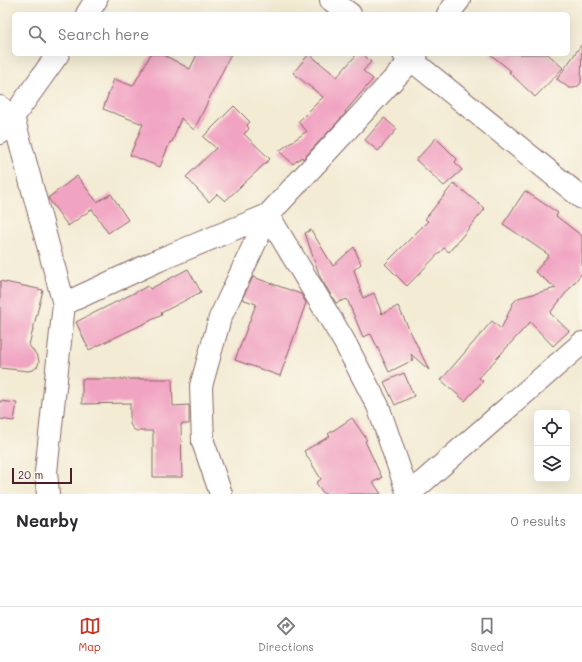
<!DOCTYPE html>
<style>
:root{--surface:#fff;--page:#f2f2f3;--text:#2b2b33;--muted:#7c7c81;--line:#e1e1e2;--accent:#c8321e}
body{margin:0;font-family:Mali,sans-serif;background:var(--page);color:var(--text)}
.controls{position:absolute;right:12px;bottom:12px;display:grid;overflow:hidden;border-radius:6px;box-shadow:0 4px 16px #0002}
.controls button{width:36px;height:36px;display:grid;place-items:center;padding:0;border:0;border-bottom:1px solid var(--line);background:var(--surface);color:var(--text);font:20px sans-serif}
.scale{position:absolute;left:12px;bottom:10px;width:60px;box-sizing:border-box;padding-left:4px;border:2px solid #4a1f2b;border-top:0;font-size:11px;line-height:14px;white-space:nowrap;color:#4a1f2b;-webkit-text-stroke:3px #fbf7ec;paint-order:stroke}
.list{margin:0;padding:0;list-style:none}
h2{display:flex;justify-content:space-between;align-items:center;height:52px;margin:0;padding:0 16px;font-size:17px}
h2 small{font-size:13px;font-weight:400;color:var(--muted)}
.icon{flex:none;width:22px;height:22px;fill:none;stroke:currentColor;stroke-width:2;stroke-linecap:round;stroke-linejoin:round}
.map{position:relative;flex:none;width:582px;height:494px;overflow:hidden}
.search{position:absolute;background:var(--surface);box-shadow:0 4px 16px #0002;left:12px;right:12px;top:12px;height:44px;display:flex;align-items:center;gap:10px;box-sizing:border-box;padding:0 14px;border-radius:6px;color:var(--muted);font-size:15px}
.sheet{height:112px;background:var(--surface)}
nav{display:flex;justify-content:space-around;align-items:center;box-sizing:border-box;height:56px;border-top:1px solid var(--line);background:var(--surface);font-size:11px;color:var(--muted)}
nav a{display:grid;justify-items:center;gap:2px}
nav .on{color:var(--accent)}
.map>svg:first-child{display:block}
</style>
<div class="map">
<svg width="582" height="494" viewBox="0 0 582 494">
<rect width="100%" height="100%" fill="#fbf7ec"/>
<filter id="ink" filterUnits="userSpaceOnUse"><feTurbulence type="fractalNoise" baseFrequency=".025" numOctaves="2"/><feDisplacementMap in="SourceGraphic" scale="8" xChannelSelector="R" yChannelSelector="G"/><feConvolveMatrix kernelMatrix="1 2 1 2 8 2 1 2 1" color-interpolation-filters="sRGB"/></filter>
<filter id="wash" filterUnits="userSpaceOnUse"><feTurbulence type="fractalNoise" baseFrequency=".012" numOctaves="4" result="noise"/><feDisplacementMap in="SourceGraphic" scale="16" xChannelSelector="R" yChannelSelector="G"/><feGaussianBlur stdDeviation="0.9" result="paint"/><feColorMatrix in="noise" values="0 0 0 0 0 0 0 0 0 0 0 0 0 0 0 0 0 1.4 0 .05"/><feComposite in="paint" operator="in"/></filter>
<g filter="url(#wash)">
<rect width="100%" height="100%" fill="#f3ebd4"/>
<g id="blocks">
<g fill="#f1a4c2">
<path d="M 582,44 L 581,83 L 578,86 L 574,88 L 569,88 L 557,79 Z"/>
<path d="M 151,54 L 162,54 L 190,69 L 197,54 L 231,54 L 194,130 L 181,118 L 172,142 L 170,142 L 160,167 L 130,155 L 143,124 L 103,109 L 114,79 L 133,86 Z"/>
<path d="M 309,54 L 337,77 L 357,54 L 363,54 L 371,62 L 363,71 L 373,79 L 345,112 L 346,113 L 303,159 L 302,157 L 293,164 L 279,151 L 307,131 L 298,122 L 323,97 L 293,73 Z"/>
<path d="M 490,54 L 548,54 L 563,68 L 535,97 L 509,72 L 511,71 Z"/>
<path d="M 234,106 L 250,122 L 247,125 L 249,129 L 244,134 L 270,159 L 225,201 L 217,194 L 209,202 L 186,177 L 216,148 L 203,137 Z"/>
<path d="M 384,118 L 397,129 L 378,151 L 365,140 Z"/>
<path d="M 436,138 L 457,159 L 455,162 L 462,170 L 444,186 L 416,160 Z"/>
<path d="M 77,176 L 97,202 L 111,194 L 128,220 L 108,233 L 92,209 L 68,226 L 48,198 Z"/>
<path d="M 454,183 L 485,209 L 449,252 L 444,248 L 407,286 L 385,264 L 428,221 L 425,219 Z"/>
<path d="M 525,191 L 558,213 L 556,216 L 582,236 L 582,273 L 550,313 L 569,331 L 553,346 L 530,322 L 479,378 L 483,381 L 465,401 L 441,380 L 492,321 L 501,329 L 513,303 L 518,298 L 556,288 L 535,272 L 549,255 L 503,224 Z"/>
<path d="M 311,230 L 333,266 L 354,247 L 361,264 L 354,270 L 363,298 L 374,293 L 382,314 L 398,306 L 429,370 L 411,354 L 413,360 L 389,372 L 371,334 L 363,337 L 347,299 L 336,303 L 320,277 L 305,233 Z"/>
<path d="M 188,269 L 201,292 L 161,313 L 162,315 L 89,350 L 76,322 L 148,286 L 150,289 Z"/>
<path d="M 253,277 L 301,294 L 306,303 L 280,376 L 235,360 L 256,304 L 242,299 Z"/>
<path d="M 0,281 L 43,290 L 29,345 L 38,357 L 39,362 L 37,367 L 33,370 L 28,371 L 0,368 Z"/>
<path d="M 404,373 L 414,396 L 395,405 L 384,382 Z"/>
<path d="M 82,379 L 172,379 L 173,406 L 189,405 L 189,424 L 181,424 L 182,477 L 153,477 L 153,431 L 137,431 L 133,429 L 130,424 L 130,403 L 82,404 Z"/>
<path d="M 0,401 L 17,403 L 14,421 L 0,419 Z"/>
<path d="M 352,418 L 367,440 L 365,441 L 382,478 L 373,482 L 381,494 L 324,494 L 316,483 L 321,479 L 304,451 L 330,436 L 328,434 Z"/>
</g>
</g>
</g>
<g filter="url(#ink)">
<use href="#blocks" fill-opacity="0" stroke="#856666" stroke-width="1"/>
<g fill="none" stroke-linecap="round" stroke-linejoin="round">
<g stroke="#856666" stroke-width="24">
<g id="minor">
<path d="M 331,0 L 350,14"/>
<path d="M 87,14 L 96,0"/>
<path d="M 448,14 L 459,0"/>
<path d="M 404,54 L 582,198"/>
<path d="M 0,107 L 13,117 L 64,304 L 46,472 L 48,494"/>
<path d="M 0,133 L 13,117 L 58,54"/>
<path d="M 64,304 L 159,260 L 268,215 L 220,318 L 201,386 L 203,442 L 221,494"/>
<path d="M 408,494 L 378,406 L 344,341 L 268,215 L 417,54"/>
</g>
</g>
<g stroke="#856666" stroke-width="24">
<path id="major" d="M 409,494 L 582,343"/>
</g>
<use href="#minor" stroke="#fff" stroke-width="22"/>
<use href="#major" stroke="#fff" stroke-width="22"/>
</g>
</g>
</svg>
<div class="controls">
<button><svg class="icon" aria-label="locate" viewBox="0 0 24 24"><circle cx="12" cy="12" r="6"/><path d="M12 2v4M12 18v4M2 12h4M18 12h4"/></svg></button>
<button><svg class="icon" aria-label="layers" viewBox="0 0 24 24"><path d="M12 4l9 5-9 5-9-5zM3 14l9 5 9-5"/></svg></button>
</div>
<div class="scale">20 m</div>
<div class="search"><svg class="icon" aria-label="search" viewBox="0 0 24 24"><circle cx="10" cy="10" r="6"/><path d="M15 15l6 6"/></svg>Search here</div>
</div>
<section class="sheet">
<h2>Nearby<small>0 results</small></h2>
<ul class="list">
</ul>
</section>
<nav>
<a class="on"><svg class="icon" aria-label="map" viewBox="0 0 24 24"><path d="M3 6l6-2 6 2 6-2v14l-6 2-6-2-6 2zM9 4v14M15 6v14"/></svg>Map</a>
<a><svg class="icon" aria-label="directions" viewBox="0 0 24 24"><path d="M12 3l9 9-9 9-9-9zM9 14v-3h6M13 9l2 2-2 2"/></svg>Directions</a>
<a><svg class="icon" aria-label="saved" viewBox="0 0 24 24"><path d="M7 4h10v16l-5-4-5 4z"/></svg>Saved</a>
</nav>
